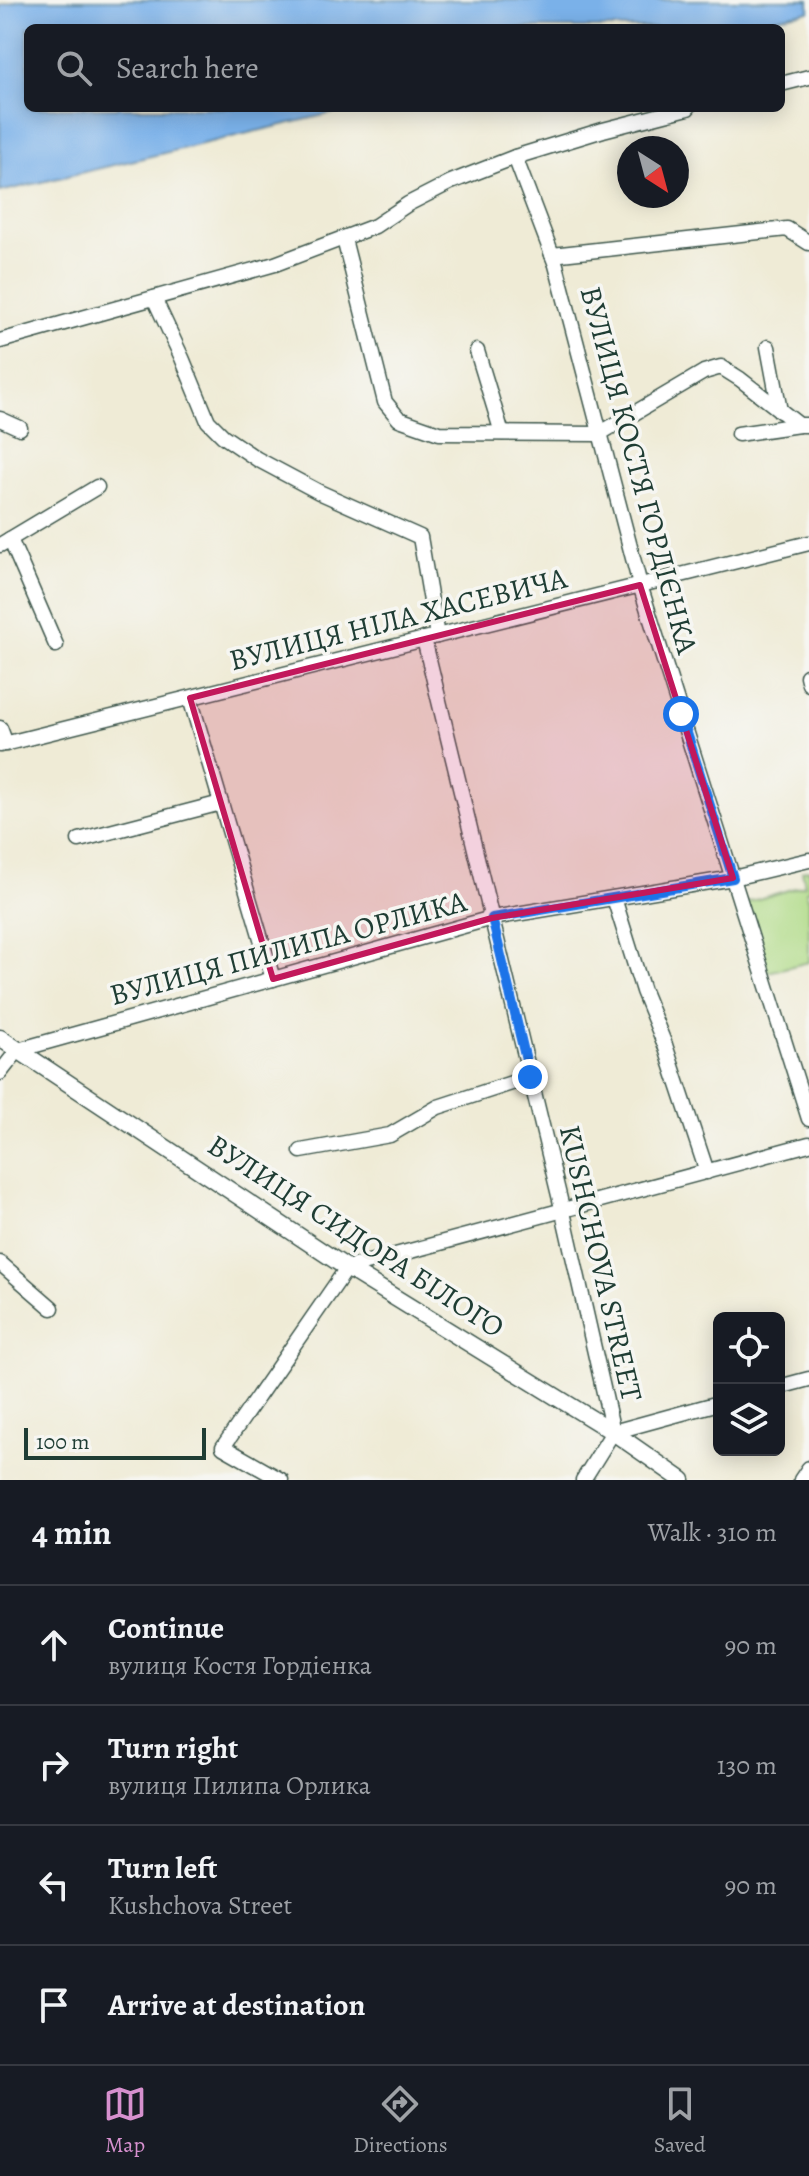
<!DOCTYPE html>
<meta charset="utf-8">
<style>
:root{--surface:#171b24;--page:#20242c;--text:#f1f3f6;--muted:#9ea1a6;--line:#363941;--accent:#d690ce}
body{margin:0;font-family:Alegreya,serif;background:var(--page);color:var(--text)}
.controls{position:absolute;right:24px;bottom:24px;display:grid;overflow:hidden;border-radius:12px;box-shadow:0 4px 20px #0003}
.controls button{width:72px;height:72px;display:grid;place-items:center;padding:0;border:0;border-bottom:2px solid var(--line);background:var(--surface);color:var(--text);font:40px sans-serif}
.compass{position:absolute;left:617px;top:136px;width:72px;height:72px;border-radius:50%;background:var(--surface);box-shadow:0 4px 20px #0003;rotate:144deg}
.scale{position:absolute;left:24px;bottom:20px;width:182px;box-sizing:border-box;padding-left:8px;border:4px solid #1f3d34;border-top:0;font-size:22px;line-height:28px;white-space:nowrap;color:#1f3d34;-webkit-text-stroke:6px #f6f6f2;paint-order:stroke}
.stop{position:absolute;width:24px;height:24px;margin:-18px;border:6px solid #1a73e8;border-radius:50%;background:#fff}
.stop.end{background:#1a73e8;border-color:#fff;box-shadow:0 2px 8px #0008}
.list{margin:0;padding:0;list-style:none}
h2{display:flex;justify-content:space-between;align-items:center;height:104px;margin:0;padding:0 32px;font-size:34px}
h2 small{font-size:26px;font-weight:400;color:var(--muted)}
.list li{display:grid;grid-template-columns:52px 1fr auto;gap:24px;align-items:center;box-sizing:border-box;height:120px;padding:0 32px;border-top:2px solid var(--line)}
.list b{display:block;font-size:30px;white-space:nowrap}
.list p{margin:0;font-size:26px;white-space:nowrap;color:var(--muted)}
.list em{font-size:26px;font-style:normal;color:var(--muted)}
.icon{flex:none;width:44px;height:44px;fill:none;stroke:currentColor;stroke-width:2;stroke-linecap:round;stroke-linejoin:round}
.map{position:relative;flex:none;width:809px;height:1480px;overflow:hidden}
.search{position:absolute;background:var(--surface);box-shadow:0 4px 20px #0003;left:24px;right:24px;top:24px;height:88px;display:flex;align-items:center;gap:20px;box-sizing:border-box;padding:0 28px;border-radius:12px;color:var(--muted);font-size:30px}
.sheet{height:584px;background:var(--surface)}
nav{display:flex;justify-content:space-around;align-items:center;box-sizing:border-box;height:112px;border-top:2px solid var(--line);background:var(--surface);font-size:22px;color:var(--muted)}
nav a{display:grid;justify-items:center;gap:4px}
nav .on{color:var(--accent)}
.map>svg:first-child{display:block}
</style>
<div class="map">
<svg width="809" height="1480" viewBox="0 0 809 1480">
<rect width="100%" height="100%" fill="#f6f6f2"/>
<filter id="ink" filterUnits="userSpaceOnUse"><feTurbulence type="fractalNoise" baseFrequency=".0125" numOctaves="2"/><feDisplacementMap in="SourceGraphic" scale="16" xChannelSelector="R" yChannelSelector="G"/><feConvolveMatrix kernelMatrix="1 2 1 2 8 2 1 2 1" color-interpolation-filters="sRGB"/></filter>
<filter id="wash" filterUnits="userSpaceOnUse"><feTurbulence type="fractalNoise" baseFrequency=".006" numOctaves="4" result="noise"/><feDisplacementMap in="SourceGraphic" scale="32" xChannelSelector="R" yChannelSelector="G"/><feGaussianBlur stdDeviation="1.8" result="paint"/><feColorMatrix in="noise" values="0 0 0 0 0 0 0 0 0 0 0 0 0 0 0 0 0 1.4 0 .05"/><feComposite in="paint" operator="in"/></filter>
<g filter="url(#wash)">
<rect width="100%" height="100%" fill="#efebd6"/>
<path fill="#afda85" stroke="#678c5c" stroke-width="2" d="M 809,869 L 809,889 L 806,891 L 809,901 L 809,962 L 768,972 L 745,903 L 805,885 L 802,871 Z"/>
<path fill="#7ab1e9" stroke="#4c778e" stroke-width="2" d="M 20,0 L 809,0 L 809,11 L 727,28 L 28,28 L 28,108 L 354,108 L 0,192 L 0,6 Z"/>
</g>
<g filter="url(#ink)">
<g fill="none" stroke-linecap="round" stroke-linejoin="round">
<g stroke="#3e574c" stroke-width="17">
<g id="minor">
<path d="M 781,84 L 809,77"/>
<path d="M 515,157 L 556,265 L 640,585 L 809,1119"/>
<path d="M 344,239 L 385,402 L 399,419 L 439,433 L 599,434 L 704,372 L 721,367 L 740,379 L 799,425 L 809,425"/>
<path d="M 552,255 L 787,229 L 809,243"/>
<path d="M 154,298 L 182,358 L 208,421 L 223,436 L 257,459 L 319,492 L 420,537 L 437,636"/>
<path d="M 0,341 L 275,264 L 375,226 L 408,204 L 451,182 L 515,157 L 603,130 L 688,108"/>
<path d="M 768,347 L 780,411"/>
<path d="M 477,351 L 502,433"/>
<path d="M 0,419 L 20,428"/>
<path d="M 738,434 L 799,425"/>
<path d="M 10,539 L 56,645"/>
<path d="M 0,545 L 97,487"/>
<path d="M 424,639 L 563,1212 L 613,1432"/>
<path d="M 809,676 L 807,676 L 809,684"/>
<path d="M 190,698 L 273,979"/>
<path d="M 0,728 L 6,744"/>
<path d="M 0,745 L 809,543"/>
<path d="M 79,840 L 221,803"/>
<path d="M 614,898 L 643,991 L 665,1045 L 707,1172"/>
<path d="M 0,1073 L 18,1050 L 492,918 L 733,878 L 809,860"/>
<path d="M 301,1151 L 390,1135 L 438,1107 L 530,1077"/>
<path d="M 0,1263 L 52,1308"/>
<path d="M 779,1387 L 809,1379"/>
<path d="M 613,1432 L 719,1403"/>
<path d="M 281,1480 L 223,1447 L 347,1268 L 809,1144"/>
<path d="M 583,1480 L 613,1432"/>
<path d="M 801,1480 L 809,1468"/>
</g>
</g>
<g stroke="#3e574c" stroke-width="19">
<path id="tertiary" d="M 0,1038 L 347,1268 L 613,1432 L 682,1480"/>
</g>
<use href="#minor" stroke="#fff" stroke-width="14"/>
<use href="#tertiary" stroke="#fff" stroke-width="16"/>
</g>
</g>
<g fill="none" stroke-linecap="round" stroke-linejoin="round" filter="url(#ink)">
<path stroke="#1a73e8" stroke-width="10" d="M 530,1077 L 492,918 L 733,878 L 681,714"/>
</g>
<path fill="#c2185b" fill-opacity="0.2" stroke="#c2185b" stroke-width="6" stroke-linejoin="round" d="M 640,585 L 733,878 L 492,918 L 273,979 L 190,698 Z"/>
<g text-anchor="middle" stroke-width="7" stroke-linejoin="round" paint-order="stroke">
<g font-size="30" fill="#1f3d34" stroke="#f6f6f2">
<text transform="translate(639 470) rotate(75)" y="10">ВУЛИЦЯ КОСТЯ ГОРДІЄНКА</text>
<text transform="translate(398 619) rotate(-14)" y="10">ВУЛИЦЯ НІЛА ХАСЕВИЧА</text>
<text transform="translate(288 948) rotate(-15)" y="10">ВУЛИЦЯ ПИЛИПА ОРЛИКА</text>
<text transform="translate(356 1236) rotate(33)" y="10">ВУЛИЦЯ СИДОРА БІЛОГО</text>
<text transform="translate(601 1263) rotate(77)" y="10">KUSHCHOVA STREET</text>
</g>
</g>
</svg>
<div class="controls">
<button><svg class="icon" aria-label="locate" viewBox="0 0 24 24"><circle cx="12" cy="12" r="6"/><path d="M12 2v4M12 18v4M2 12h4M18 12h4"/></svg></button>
<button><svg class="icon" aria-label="layers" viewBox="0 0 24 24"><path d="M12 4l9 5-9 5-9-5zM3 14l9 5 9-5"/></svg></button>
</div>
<svg class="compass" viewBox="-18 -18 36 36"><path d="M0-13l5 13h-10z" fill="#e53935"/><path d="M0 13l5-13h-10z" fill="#9ea1a6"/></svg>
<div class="scale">100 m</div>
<div class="stop" style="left:681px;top:714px"></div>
<div class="stop end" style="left:530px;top:1077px"></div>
<div class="search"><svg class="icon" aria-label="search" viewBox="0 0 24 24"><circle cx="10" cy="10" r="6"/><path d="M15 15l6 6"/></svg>Search here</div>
</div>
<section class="sheet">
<h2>4 min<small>Walk · 310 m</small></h2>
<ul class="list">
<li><svg class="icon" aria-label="ahead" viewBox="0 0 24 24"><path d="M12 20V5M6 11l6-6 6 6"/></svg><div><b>Continue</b><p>вулиця Костя Гордієнка</p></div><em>90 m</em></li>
<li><svg class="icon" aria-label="right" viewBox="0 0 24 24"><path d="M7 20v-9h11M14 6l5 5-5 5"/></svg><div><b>Turn right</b><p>вулиця Пилипа Орлика</p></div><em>130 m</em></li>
<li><svg class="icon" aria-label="left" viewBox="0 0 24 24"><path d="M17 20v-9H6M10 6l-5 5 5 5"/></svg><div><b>Turn left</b><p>Kushchova Street</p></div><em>90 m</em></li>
<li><svg class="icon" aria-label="arrive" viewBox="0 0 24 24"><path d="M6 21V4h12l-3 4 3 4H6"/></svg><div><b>Arrive at destination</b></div></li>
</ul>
</section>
<nav>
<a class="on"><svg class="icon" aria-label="map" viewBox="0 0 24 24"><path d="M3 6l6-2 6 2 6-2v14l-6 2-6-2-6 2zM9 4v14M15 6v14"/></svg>Map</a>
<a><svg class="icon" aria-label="directions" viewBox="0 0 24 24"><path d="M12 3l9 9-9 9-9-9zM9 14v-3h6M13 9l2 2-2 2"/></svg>Directions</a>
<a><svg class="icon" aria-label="saved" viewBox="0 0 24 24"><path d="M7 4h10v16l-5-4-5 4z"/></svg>Saved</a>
</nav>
